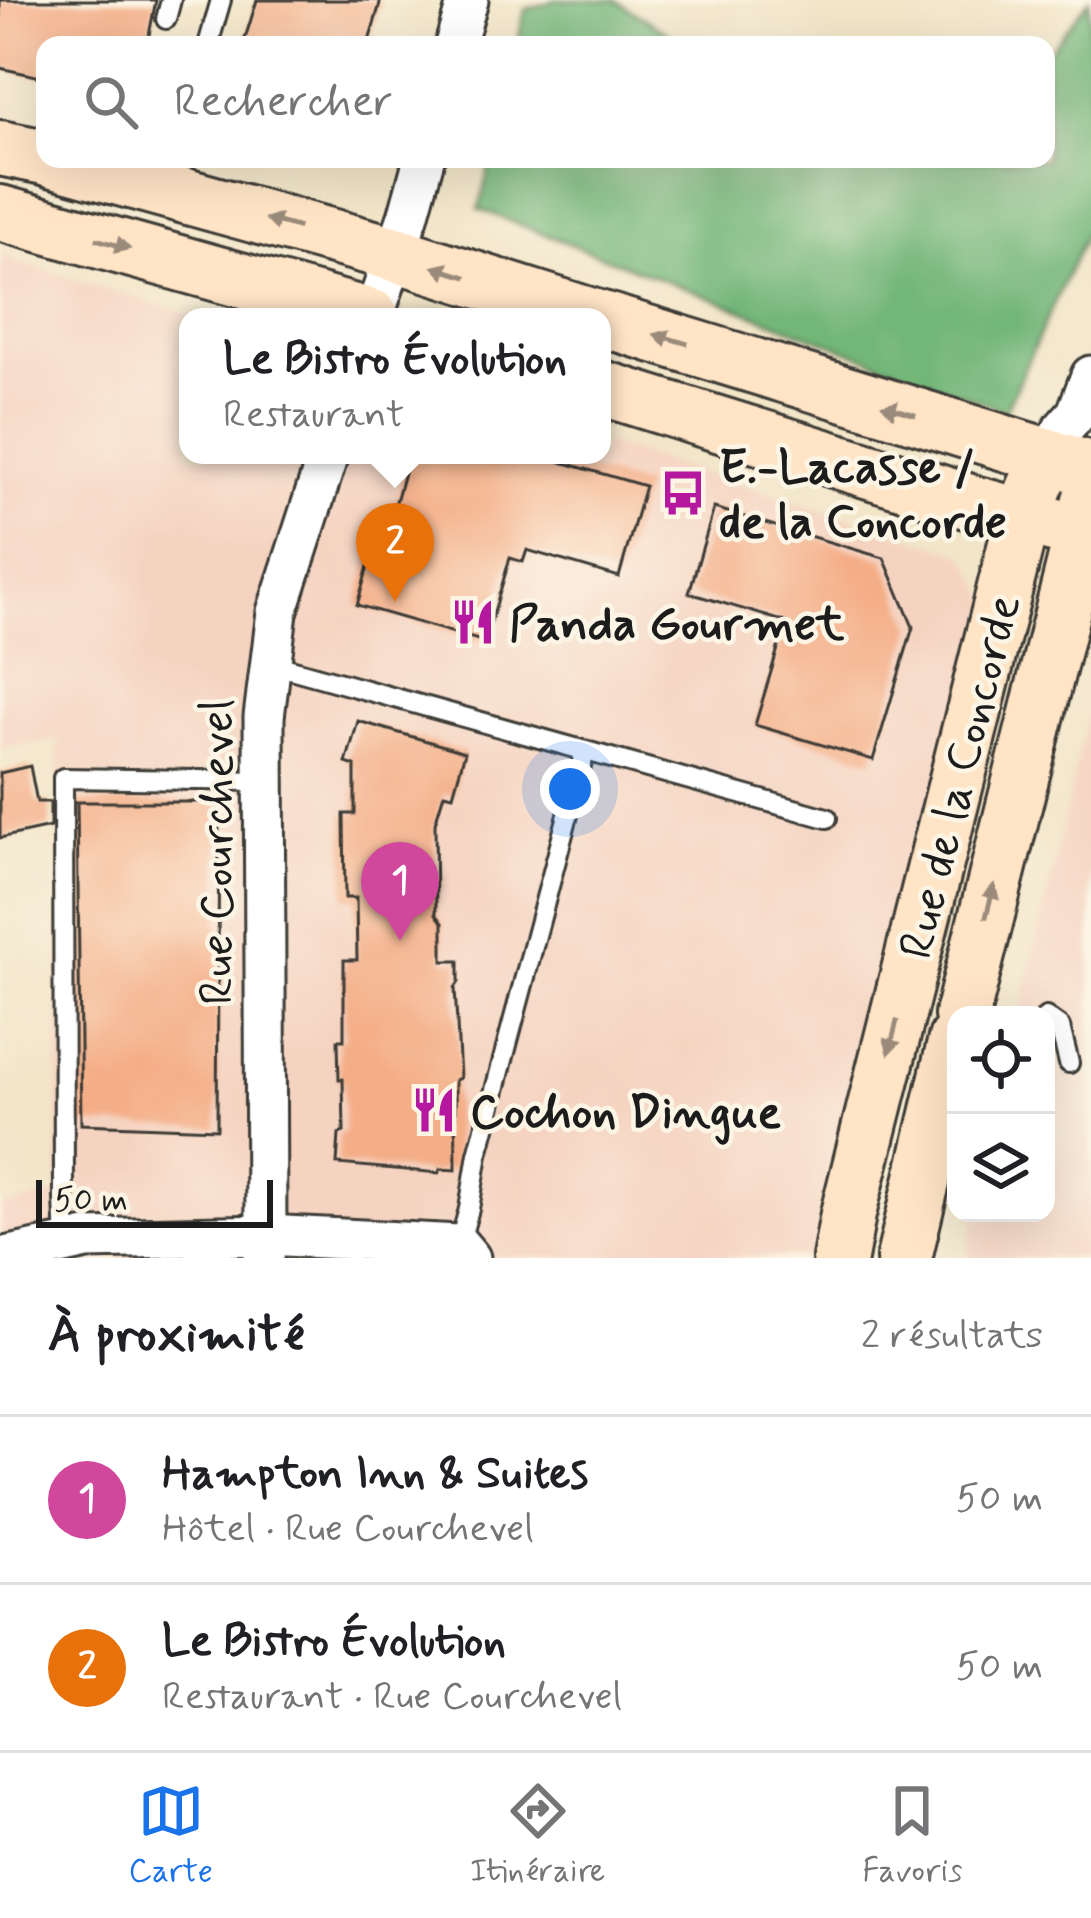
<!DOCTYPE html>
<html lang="fr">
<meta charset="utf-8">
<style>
:root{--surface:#fff;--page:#f6f6f6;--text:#202124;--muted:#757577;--line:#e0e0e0;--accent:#1a73e8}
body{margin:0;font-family:Mynerve,sans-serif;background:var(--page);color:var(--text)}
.controls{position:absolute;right:36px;bottom:36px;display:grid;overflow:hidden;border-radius:24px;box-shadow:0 12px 48px #0002}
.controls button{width:108px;height:108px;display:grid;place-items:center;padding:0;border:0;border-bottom:3px solid var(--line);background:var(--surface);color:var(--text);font:60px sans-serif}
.scale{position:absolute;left:36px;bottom:30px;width:237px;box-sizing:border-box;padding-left:12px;border:6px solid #1c1c1c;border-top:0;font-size:33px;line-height:42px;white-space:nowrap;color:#1c1c1c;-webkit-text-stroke:9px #fcf5e5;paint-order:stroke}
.you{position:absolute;left:570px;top:789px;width:42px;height:42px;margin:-30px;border:9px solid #fff;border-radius:50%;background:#1a73e8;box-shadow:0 0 0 18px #1a73e833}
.badge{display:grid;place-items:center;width:78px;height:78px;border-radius:50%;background:var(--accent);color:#fff;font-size:39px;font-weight:700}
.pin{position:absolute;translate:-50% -99px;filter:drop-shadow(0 3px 6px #0008)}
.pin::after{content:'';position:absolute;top:63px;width:42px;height:36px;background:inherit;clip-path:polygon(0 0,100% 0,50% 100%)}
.popup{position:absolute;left:179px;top:308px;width:432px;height:156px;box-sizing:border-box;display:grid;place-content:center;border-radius:24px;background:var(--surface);filter:drop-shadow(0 3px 9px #0005);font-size:39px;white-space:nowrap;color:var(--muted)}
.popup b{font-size:45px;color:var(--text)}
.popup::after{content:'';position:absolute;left:50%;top:100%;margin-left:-24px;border:24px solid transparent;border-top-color:var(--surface)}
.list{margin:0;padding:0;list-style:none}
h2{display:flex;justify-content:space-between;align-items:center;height:156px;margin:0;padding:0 48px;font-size:51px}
h2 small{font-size:39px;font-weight:400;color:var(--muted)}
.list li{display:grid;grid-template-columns:78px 1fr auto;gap:36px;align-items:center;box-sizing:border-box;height:168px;padding:0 48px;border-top:3px solid var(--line)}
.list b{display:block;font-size:45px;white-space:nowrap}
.list p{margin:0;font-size:39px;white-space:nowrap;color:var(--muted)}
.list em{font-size:39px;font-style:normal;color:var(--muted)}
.icon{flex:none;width:66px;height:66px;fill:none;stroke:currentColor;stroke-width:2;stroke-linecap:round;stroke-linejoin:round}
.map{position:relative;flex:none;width:1091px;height:1258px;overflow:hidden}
.search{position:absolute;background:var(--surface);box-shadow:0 12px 48px #0002;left:36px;right:36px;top:36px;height:132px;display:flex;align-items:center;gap:30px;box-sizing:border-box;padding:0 42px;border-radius:24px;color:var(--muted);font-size:45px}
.sheet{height:492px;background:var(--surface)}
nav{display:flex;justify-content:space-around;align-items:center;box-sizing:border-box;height:168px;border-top:3px solid var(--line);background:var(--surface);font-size:33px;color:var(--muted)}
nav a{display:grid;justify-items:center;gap:6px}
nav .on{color:var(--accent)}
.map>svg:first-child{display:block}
</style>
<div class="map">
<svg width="1091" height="1258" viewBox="0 0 1091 1258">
<rect width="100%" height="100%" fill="#fcf5e5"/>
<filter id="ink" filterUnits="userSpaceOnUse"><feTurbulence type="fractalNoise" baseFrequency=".00833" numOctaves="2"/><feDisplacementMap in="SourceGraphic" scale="24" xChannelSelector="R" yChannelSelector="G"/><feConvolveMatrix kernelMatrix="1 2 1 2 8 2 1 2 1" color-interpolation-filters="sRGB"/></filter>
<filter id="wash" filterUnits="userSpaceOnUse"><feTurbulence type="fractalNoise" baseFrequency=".004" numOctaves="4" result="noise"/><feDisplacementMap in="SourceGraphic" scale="48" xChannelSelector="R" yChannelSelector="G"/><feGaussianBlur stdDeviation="2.7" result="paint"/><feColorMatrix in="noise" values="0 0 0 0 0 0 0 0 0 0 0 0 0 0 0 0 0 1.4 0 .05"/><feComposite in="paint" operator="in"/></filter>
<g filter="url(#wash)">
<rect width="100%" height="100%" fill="#f2e5c8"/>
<g fill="#f5d3c1">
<path d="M 0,256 L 197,317 L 188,317 L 188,455 L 602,455 L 602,442 L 964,554 L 990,600 L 830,1258 L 0,1258 L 0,1207 L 57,1194 L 58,740 L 0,749 Z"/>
<path d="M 1091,698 L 1091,1258 L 967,1258 L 976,1213 L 1046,1213 L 1046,1015 L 1020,1015 Z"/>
</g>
<g fill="#72b678" stroke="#47694a" stroke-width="3">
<path d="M 556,0 L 615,0 L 687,45 L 517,45 L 525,10 Z"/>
<path d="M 1089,0 L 1091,222 L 1005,411 L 479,209 L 491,159 L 1046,159 L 1046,55 Z"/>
</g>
<g id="blocks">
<g fill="#f4ae87">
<path d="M 0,0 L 156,0 L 147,45 L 45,45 L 45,78 L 0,68 Z"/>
<path d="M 257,0 L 381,0 L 368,45 L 243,45 Z"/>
<path d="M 409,455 L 537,455 L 645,486 L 619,577 L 527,550 L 523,562 L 510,558 L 485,642 L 357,605 L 379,528 L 388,530 Z"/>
<path d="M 714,508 L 884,558 L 913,627 L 873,760 L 755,725 L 786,622 L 689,593 Z"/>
<path d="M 358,721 L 465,752 L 453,795 L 444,793 L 435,823 L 436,914 L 443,923 L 443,961 L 459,961 L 459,982 L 455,988 L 460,1078 L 455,1080 L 456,1170 L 440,1169 L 439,1173 L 337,1164 L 339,1134 L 344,1132 L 343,1079 L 339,1079 L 338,1040 L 344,1040 L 344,960 L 357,960 L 356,898 L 345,898 L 344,814 L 355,814 L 355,766 L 346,763 Z"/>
<path d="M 30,766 L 37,802 L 50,802 L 50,827 L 0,838 L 0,773 Z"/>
<path d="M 77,802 L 219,802 L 217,1129 L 81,1124 Z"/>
</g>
</g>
</g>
<g filter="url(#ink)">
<use href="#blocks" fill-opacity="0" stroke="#3c3a36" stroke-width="3"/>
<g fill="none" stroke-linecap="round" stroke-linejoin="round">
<g stroke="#3c3a36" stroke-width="24">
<g id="lane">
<path d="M 166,19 L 171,0"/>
<path d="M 208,45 L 221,0"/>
<path d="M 269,663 L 827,818"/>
<path d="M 1046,1017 L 1060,1027 L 1069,1063"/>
<path d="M 66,1244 L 64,1198 L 63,778 L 264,781"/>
<path d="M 459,1245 L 469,1209 L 478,1154 L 585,751"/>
</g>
</g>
<g stroke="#3c3a36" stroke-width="45">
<g id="street">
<path d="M 455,45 L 468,0"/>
<path d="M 373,317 L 408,217 L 424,159"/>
<path d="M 1048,456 L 1063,429 L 1077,413 L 1091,376"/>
<path d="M 1,1258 L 87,1239 L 266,1235 L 459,1245 L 470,1258"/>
<path d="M 264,1258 L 266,1235 L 264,717 L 277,612 L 328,455"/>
</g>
</g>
<g stroke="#3c3a36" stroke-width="60">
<g id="secondary">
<path d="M 0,148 L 45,157"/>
<path d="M 51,159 L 395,254 L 595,317"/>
<path d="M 0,213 L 372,317"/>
<path d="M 602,319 L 1083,467"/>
<path d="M 602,388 L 973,503 L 1053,525"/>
<path d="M 962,1015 L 1091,497"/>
<path d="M 840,1258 L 848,1214 L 1023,516 L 1048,456"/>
<path d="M 904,1258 L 956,1039"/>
</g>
</g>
<use href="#lane" stroke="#fff" stroke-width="18"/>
<use href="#street" stroke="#fff" stroke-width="39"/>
<use href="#secondary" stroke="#ffe4c6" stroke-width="54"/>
</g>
<defs><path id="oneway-solid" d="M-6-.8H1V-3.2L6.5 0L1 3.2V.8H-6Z" transform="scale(3)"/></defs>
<g fill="#998a7a">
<use href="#oneway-solid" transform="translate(282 223) rotate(-165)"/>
<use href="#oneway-solid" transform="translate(113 244) rotate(16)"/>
<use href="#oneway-solid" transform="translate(450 272) rotate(-163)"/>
<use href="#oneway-solid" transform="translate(671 339) rotate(-164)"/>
<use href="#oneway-solid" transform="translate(899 410) rotate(-163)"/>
<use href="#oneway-solid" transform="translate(990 901) rotate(-76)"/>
<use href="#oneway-solid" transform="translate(893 1037) rotate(104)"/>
</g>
</g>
<defs>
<g id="bus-bare" transform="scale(3.6)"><path d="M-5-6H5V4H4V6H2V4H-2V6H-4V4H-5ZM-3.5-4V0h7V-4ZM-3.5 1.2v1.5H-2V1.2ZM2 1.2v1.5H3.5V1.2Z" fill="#b5179e" stroke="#fcf5e5" stroke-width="2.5" paint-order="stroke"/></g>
<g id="restaurant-bare" transform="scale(3.6)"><path d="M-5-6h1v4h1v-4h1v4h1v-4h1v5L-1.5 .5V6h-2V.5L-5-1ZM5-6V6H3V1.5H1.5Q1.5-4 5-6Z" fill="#b5179e" stroke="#fcf5e5" stroke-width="2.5" paint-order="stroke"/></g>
</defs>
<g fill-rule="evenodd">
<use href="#bus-bare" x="683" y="493"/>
<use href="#restaurant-bare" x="473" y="622"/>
<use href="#restaurant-bare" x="434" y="1110"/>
</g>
<g text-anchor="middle" stroke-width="9" stroke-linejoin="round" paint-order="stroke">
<g font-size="48" font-weight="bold" fill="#1c1c1c" stroke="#fcf5e5" text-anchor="start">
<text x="719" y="482">E.-Lacasse /<tspan x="719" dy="55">de la Concorde</tspan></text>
<text x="509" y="639">Panda Gourmet</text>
<text x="470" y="1127">Cochon Dingue</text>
</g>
<g font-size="48" fill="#1c1c1c" stroke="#fcf5e5">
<text transform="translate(958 776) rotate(-76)" y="17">Rue de la Concorde</text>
<text transform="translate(215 852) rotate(-90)" y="17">Rue Courchevel</text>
</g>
</g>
</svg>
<div class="controls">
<button><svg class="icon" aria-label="locate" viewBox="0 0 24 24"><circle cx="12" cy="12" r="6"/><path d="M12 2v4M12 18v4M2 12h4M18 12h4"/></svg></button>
<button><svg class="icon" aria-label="layers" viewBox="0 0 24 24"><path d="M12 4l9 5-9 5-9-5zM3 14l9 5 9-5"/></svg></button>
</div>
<div class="scale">50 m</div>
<div class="you"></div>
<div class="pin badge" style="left:400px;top:941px;background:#d1479c">1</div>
<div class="pin badge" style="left:395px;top:602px;background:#e8710a">2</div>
<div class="popup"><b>Le Bistro Évolution</b>Restaurant</div>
<div class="search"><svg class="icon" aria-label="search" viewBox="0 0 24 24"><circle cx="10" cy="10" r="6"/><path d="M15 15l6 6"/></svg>Rechercher</div>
</div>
<section class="sheet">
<h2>À proximité<small>2 résultats</small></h2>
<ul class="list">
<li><span class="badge" style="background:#d1479c">1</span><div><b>Hampton Inn &amp; Suites</b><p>Hôtel · Rue Courchevel</p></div><em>50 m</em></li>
<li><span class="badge" style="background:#e8710a">2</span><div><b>Le Bistro Évolution</b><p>Restaurant · Rue Courchevel</p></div><em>50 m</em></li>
</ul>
</section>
<nav>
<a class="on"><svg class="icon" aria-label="map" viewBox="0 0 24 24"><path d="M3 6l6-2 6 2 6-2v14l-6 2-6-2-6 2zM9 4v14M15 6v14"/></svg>Carte</a>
<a><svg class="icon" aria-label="directions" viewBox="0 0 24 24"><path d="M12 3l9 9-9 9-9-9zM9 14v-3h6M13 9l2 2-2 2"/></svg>Itinéraire</a>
<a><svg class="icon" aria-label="saved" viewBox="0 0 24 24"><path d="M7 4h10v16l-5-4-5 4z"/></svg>Favoris</a>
</nav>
